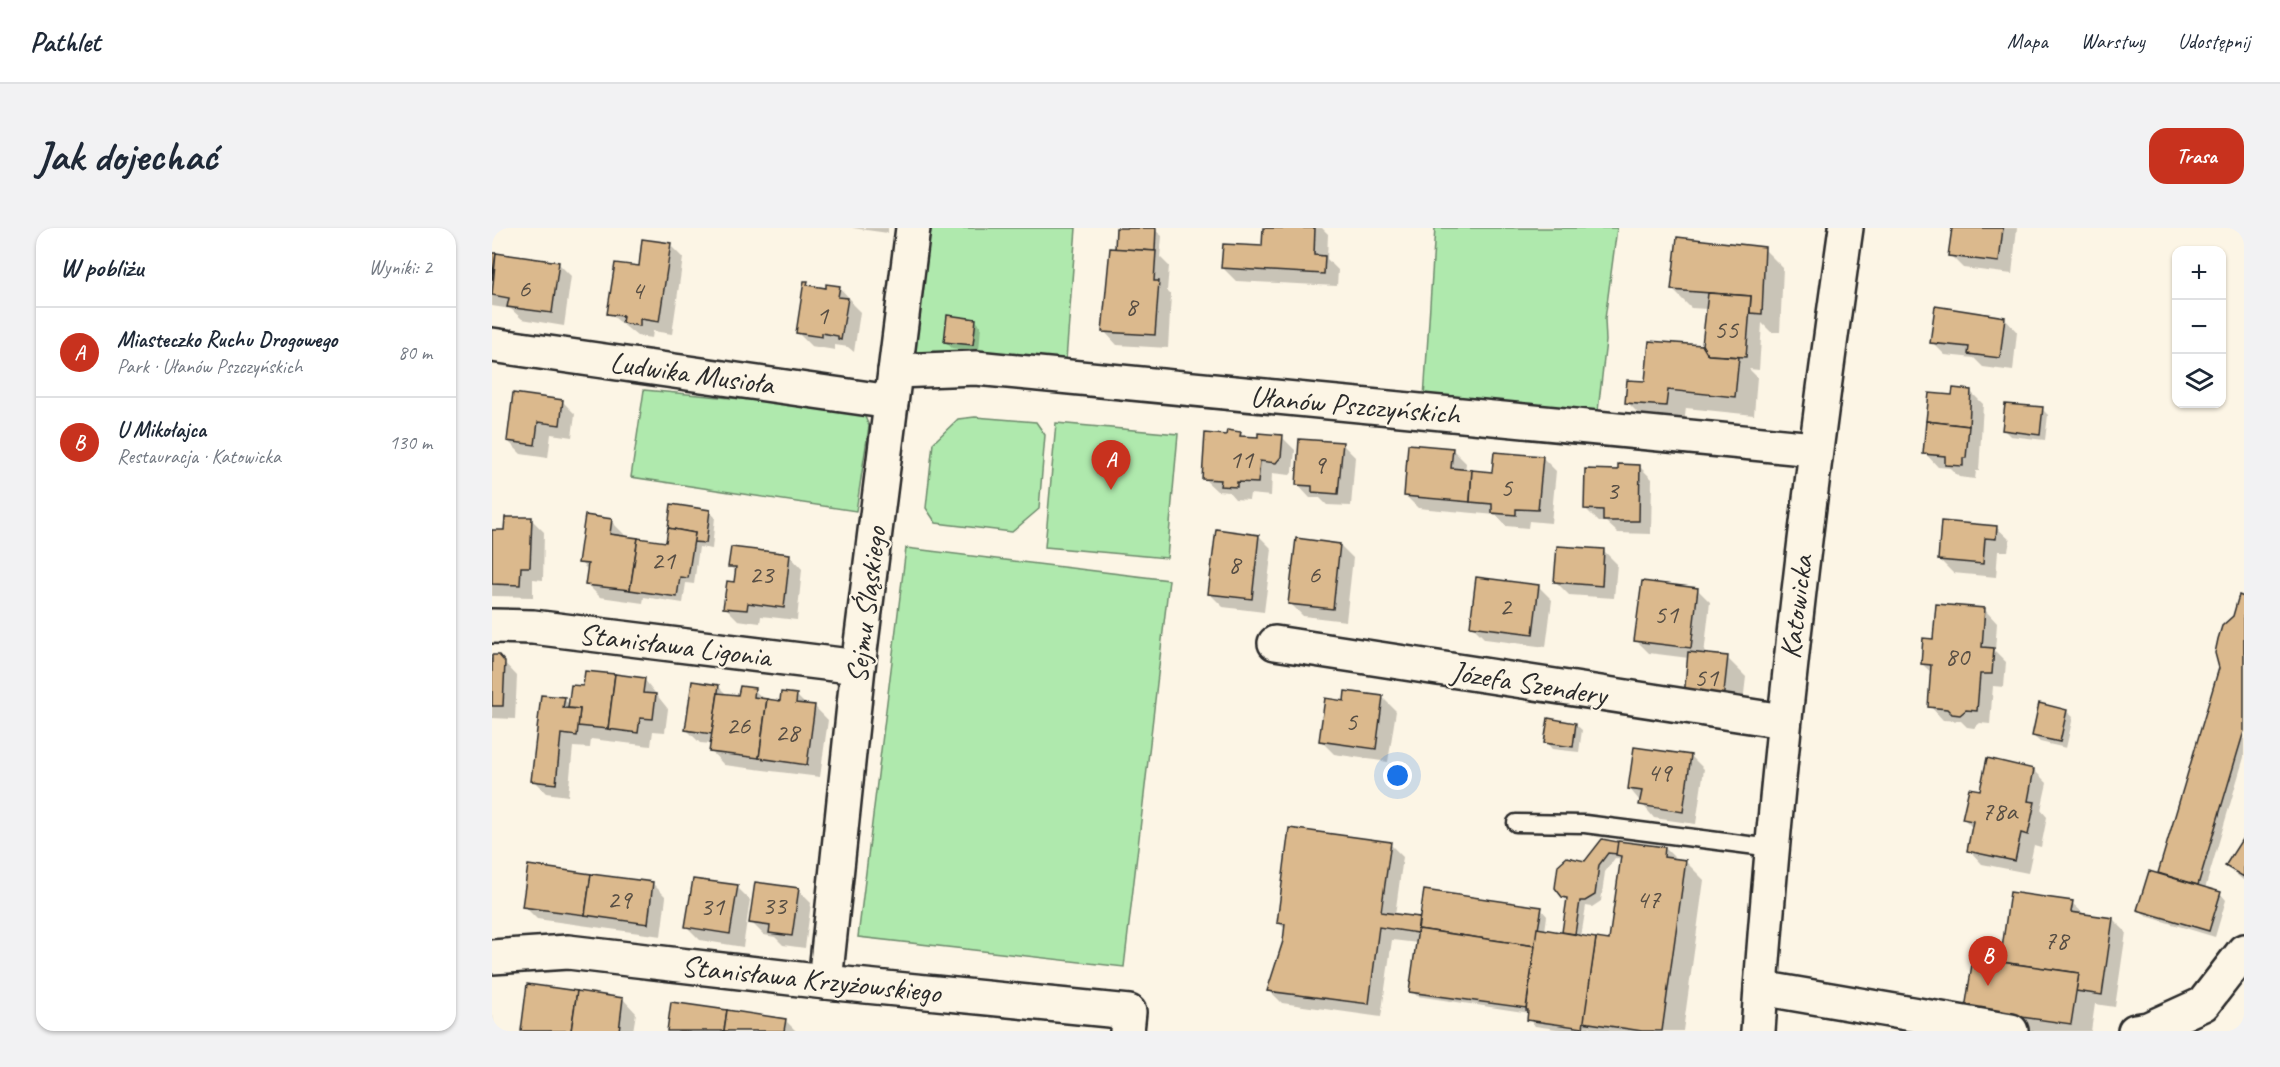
<!DOCTYPE html>
<html lang="pl">
<meta charset="utf-8">
<style>
:root{--surface:#fff;--page:#f2f2f3;--text:#1f2937;--muted:#747a83;--line:#e0e1e3;--accent:#c8321e}
body{margin:0;font-family:Caveat,sans-serif;background:var(--page);color:var(--text)}
.controls{position:absolute;right:18px;top:18px;display:grid;overflow:hidden;border-radius:12px;box-shadow:0 2px 4px #0004}
.controls button{width:54px;height:54px;display:grid;place-items:center;padding:0;border:0;border-bottom:2px solid var(--line);background:var(--surface);color:var(--text);font:30px sans-serif}
.you{position:absolute;left:906px;top:548px;width:21px;height:21px;margin:-15px;border:4px solid #fff;border-radius:50%;background:#1a73e8;box-shadow:0 0 0 9px #1a73e833}
.badge{display:grid;place-items:center;width:39px;height:39px;border-radius:50%;background:var(--accent);color:#fff;font-size:20px;font-weight:700}
.pin{position:absolute;translate:-50% -50px;filter:drop-shadow(0 2px 3px #0008)}
.pin::after{content:'';position:absolute;top:32px;width:21px;height:18px;background:inherit;clip-path:polygon(0 0,100% 0,50% 100%)}
.list{margin:0;padding:0;list-style:none}
h2{display:flex;justify-content:space-between;align-items:center;height:78px;margin:0;padding:0 24px;font-size:26px}
h2 small{font-size:20px;font-weight:400;color:var(--muted)}
.list li{display:grid;grid-template-columns:39px 1fr auto;gap:18px;align-items:center;box-sizing:border-box;height:90px;padding:0 24px;border-top:2px solid var(--line)}
.list b{display:block;font-size:22px;white-space:nowrap}
.list p{margin:0;font-size:20px;white-space:nowrap;color:var(--muted)}
.list em{font-size:20px;font-style:normal;color:var(--muted)}
.icon{flex:none;width:33px;height:33px;fill:none;stroke:currentColor;stroke-width:2;stroke-linecap:round;stroke-linejoin:round}
.map{position:relative;flex:none;width:1752px;height:803px;overflow:hidden;border-radius:18px}
header{display:flex;align-items:center;gap:36px;box-sizing:border-box;height:84px;padding:0 30px;background:var(--surface);border-bottom:2px solid var(--line)}
header strong{font-size:28px}
nav{display:flex;gap:33px;margin-inline-start:auto;font-size:21px}
.intro{display:flex;align-items:center;justify-content:space-between;box-sizing:border-box;height:144px;padding:0 36px}
h1{margin:0;font-size:42px}
.button{padding:15px 27px;border-radius:18px;background:var(--accent);color:#fff;font-size:21px;font-weight:700}
main{display:flex;gap:36px;padding:0 36px}
aside{flex:1;background:var(--surface);border-radius:18px;box-shadow:0 2px 4px #0004}
.map>svg:first-child{display:block}
</style>
<header>
<strong>Pathlet</strong>
<nav><a>Mapa</a><a>Warstwy</a><a>Udostępnij</a></nav>
</header>
<div class="intro"><h1>Jak dojechać</h1><a class="button">Trasa</a></div>
<main>
<aside>
<h2>W pobliżu<small>Wyniki: 2</small></h2>
<ul class="list">
<li><span class="badge">A</span><div><b>Miasteczko Ruchu Drogowego</b><p>Park · Ułanów Pszczyńskich</p></div><em>80 m</em></li>
<li><span class="badge">B</span><div><b>U Mikołajca</b><p>Restauracja · Katowicka</p></div><em>130 m</em></li>
</ul>
</aside>
<div class="map">
<svg width="1752" height="803" viewBox="0 0 1752 803">
<rect width="100%" height="100%" fill="#fcf5e5"/>
<filter id="ink" filterUnits="userSpaceOnUse"><feTurbulence type="fractalNoise" baseFrequency=".0167" numOctaves="2"/><feDisplacementMap in="SourceGraphic" scale="12" xChannelSelector="R" yChannelSelector="G"/><feConvolveMatrix kernelMatrix="1 2 1 2 8 2 1 2 1" color-interpolation-filters="sRGB"/></filter>
<g filter="url(#ink)">
<g fill="#afe9ad" stroke="#6d8a6c" stroke-width="1.5">
<path d="M 433,0 L 584,0 L 574,132 L 423,132 L 418,111 Z"/>
<path d="M 943,0 L 1125,0 L 1113,91 L 1114,113 L 1106,183 L 932,170 Z"/>
<path d="M 152,162 L 370,182 L 377,198 L 364,283 L 139,249 Z"/>
<path d="M 483,189 L 544,194 L 553,207 L 547,281 L 520,304 L 444,295 L 434,280 L 441,215 L 466,191 Z"/>
<path d="M 564,195 L 686,206 L 675,330 L 553,319 Z"/>
<path d="M 414,320 L 677,352 L 632,739 L 366,709 Z"/>
</g>
<g fill="#0003" fill-rule="evenodd">
<path d="M 360,0 L 396,0 L 396,5 Z"/>
<path d="M 626,0 L 663,2 L 670,8 L 668,29 L 677,38 L 675,63 L 679,67 L 676,120 L 625,117 L 612,103 Z"/>
<path d="M 773,0 L 830,0 L 836,6 L 835,31 L 846,42 L 845,58 L 744,53 L 731,40 L 772,20 Z"/>
<path d="M 1462,0 L 1525,0 L 1520,46 L 1471,40 L 1458,27 Z"/>
<path d="M 178,17 L 191,30 L 180,106 L 161,103 L 160,110 L 145,108 L 117,85 L 148,40 Z"/>
<path d="M 1272,21 L 1291,40 L 1288,104 L 1279,104 L 1270,95 L 1267,142 L 1257,141 L 1265,149 L 1262,187 L 1194,180 L 1192,196 L 1154,193 L 1135,174 L 1155,155 L 1211,118 L 1216,81 L 1199,80 L 1180,61 Z"/>
<path d="M 0,27 L 66,35 L 79,48 L 72,98 L 30,91 L 19,81 L 0,78 Z"/>
<path d="M 315,55 L 320,59 L 335,62 L 347,59 L 360,73 L 360,76 L 368,84 L 362,124 L 356,119 L 343,117 L 343,122 L 319,118 L 306,105 Z"/>
<path d="M 1512,90 L 1525,104 L 1521,143 L 1491,139 L 1482,130 L 1453,127 L 1440,114 Z"/>
<path d="M 483,92 L 489,98 L 487,123 L 460,120 L 453,114 Z"/>
<path d="M 1478,163 L 1491,176 L 1487,243 L 1484,243 L 1483,251 L 1467,249 L 1458,240 L 1446,239 L 1433,225 L 1462,169 Z"/>
<path d="M 70,173 L 83,186 L 80,209 L 59,206 L 56,230 L 29,226 L 16,213 Z"/>
<path d="M 1550,181 L 1556,187 L 1553,212 L 1518,208 L 1512,202 Z"/>
<path d="M 748,205 L 753,210 L 790,209 L 803,222 L 801,243 L 798,247 L 780,245 L 779,268 L 758,266 L 757,272 L 743,271 L 737,264 L 725,263 L 711,250 L 736,209 Z"/>
<path d="M 850,216 L 863,229 L 859,278 L 835,277 L 828,270 L 818,270 L 805,256 Z"/>
<path d="M 961,222 L 974,235 L 973,243 L 1001,246 L 1051,230 L 1064,243 L 1059,295 L 1037,293 L 1036,300 L 1014,298 L 1004,287 L 926,280 L 913,267 Z"/>
<path d="M 1147,238 L 1160,251 L 1159,306 L 1126,305 L 1114,294 L 1107,294 L 1093,280 L 1128,244 Z"/>
<path d="M 217,283 L 223,289 L 220,321 L 207,319 L 202,356 L 194,355 L 191,375 L 152,369 L 151,375 L 108,369 L 95,356 L 97,343 L 88,334 L 119,293 L 132,306 L 132,310 L 175,316 Z"/>
<path d="M 39,291 L 52,304 L 51,352 L 41,351 L 41,369 L 0,368 L 0,303 L 14,303 Z"/>
<path d="M 1504,299 L 1518,312 L 1516,323 L 1506,323 L 1504,349 L 1461,345 L 1448,332 Z"/>
<path d="M 767,308 L 780,321 L 772,384 L 731,379 L 718,366 Z"/>
<path d="M 848,317 L 861,330 L 854,393 L 811,388 L 798,375 Z"/>
<path d="M 1112,323 L 1125,336 L 1122,370 L 1077,367 L 1064,354 Z"/>
<path d="M 297,327 L 310,341 L 305,392 L 269,388 L 268,395 L 246,392 L 233,379 L 243,356 L 244,345 L 238,338 Z"/>
<path d="M 1046,358 L 1060,372 L 1054,419 L 993,411 L 980,398 Z"/>
<path d="M 1205,361 L 1218,374 L 1212,427 L 1235,430 L 1254,449 L 1249,491 L 1197,430 L 1157,425 L 1144,412 Z"/>
<path d="M 1752,370 L 1752,529 L 1713,661 L 1728,665 L 1734,672 L 1723,709 L 1654,688 L 1647,681 L 1667,647 L 1728,441 Z"/>
<path d="M 1492,381 L 1505,395 L 1503,423 L 1514,434 L 1512,459 L 1501,458 L 1498,496 L 1488,495 L 1482,500 L 1475,499 L 1469,493 L 1451,492 L 1438,478 L 1440,445 L 1430,436 L 1443,412 Z"/>
<path d="M 0,429 L 7,429 L 25,448 L 23,491 L 0,490 Z"/>
<path d="M 152,451 L 176,481 L 173,504 L 161,503 L 159,518 L 99,511 L 98,520 L 81,519 L 76,568 L 54,565 L 41,552 L 72,471 L 78,477 L 92,460 Z"/>
<path d="M 226,458 L 235,467 L 248,469 L 262,462 L 273,472 L 289,474 L 304,467 L 315,478 L 323,479 L 336,492 L 328,549 L 232,537 L 219,523 L 220,516 L 208,515 L 194,501 Z"/>
<path d="M 891,470 L 904,483 L 896,534 L 842,526 L 829,513 L 853,474 Z"/>
<path d="M 1574,483 L 1581,489 L 1574,520 L 1548,514 L 1541,508 Z"/>
<path d="M 1083,496 L 1090,502 L 1087,524 L 1060,521 L 1054,514 Z"/>
<path d="M 1199,528 L 1212,541 L 1204,596 L 1162,590 L 1137,560 Z"/>
<path d="M 1542,542 L 1555,555 L 1549,582 L 1555,589 L 1549,619 L 1542,617 L 1536,645 L 1490,636 L 1477,622 L 1481,600 L 1472,591 L 1489,564 Z"/>
<path d="M 1752,611 L 1752,653 L 1735,638 Z"/>
<path d="M 1111,613 L 1173,620 L 1185,632 L 1193,633 L 1212,652 L 1191,803 L 1102,803 L 1098,798 L 1097,803 L 1079,803 L 1043,798 L 1037,791 L 1038,785 L 925,768 L 919,762 L 926,715 L 900,712 L 889,789 L 790,775 L 777,762 L 794,702 L 786,694 L 898,616 L 911,629 L 903,687 L 929,692 L 1049,681 L 1055,688 L 1053,703 L 1071,706 L 1076,674 L 1071,668 ZM 1123,630 L 1130,631 L 1119,713 L 1089,709 L 1094,678 L 1100,679 L 1109,673 L 1113,644 Z"/>
<path d="M 37,639 L 161,656 L 174,669 L 169,708 L 45,691 L 32,678 Z"/>
<path d="M 245,659 L 258,672 L 251,719 L 208,712 L 195,699 Z"/>
<path d="M 306,662 L 319,675 L 313,720 L 291,717 L 283,709 L 272,707 L 259,694 Z"/>
<path d="M 1580,675 L 1593,687 L 1621,691 L 1634,704 L 1623,779 L 1603,776 L 1599,803 L 1521,803 L 1512,736 Z"/>
<path d="M 131,771 L 144,785 L 141,803 L 30,803 Z"/>
<path d="M 1,786 L 2,803 L 0,803 Z"/>
<path d="M 293,792 L 304,803 L 177,803 Z"/>
</g>
<g fill="#dbb98d" stroke="#2b2b2b" stroke-width="1.5">
<path d="M 624,0 L 664,0 L 663,23 L 623,21 Z"/>
<path d="M 771,0 L 823,0 L 822,27 L 833,28 L 832,46 L 729,40 L 731,16 L 770,18 Z"/>
<path d="M 1460,0 L 1511,0 L 1507,34 L 1456,28 Z"/>
<path d="M 1185,9 L 1273,19 L 1270,86 L 1258,85 L 1259,68 L 1179,62 Z"/>
<path d="M 150,11 L 179,15 L 167,94 L 148,91 L 148,98 L 130,95 L 131,88 L 115,86 L 123,35 L 147,38 Z"/>
<path d="M 618,20 L 664,23 L 662,53 L 667,53 L 663,107 L 610,104 Z"/>
<path d="M 0,25 L 4,25 L 0,52 Z"/>
<path d="M 4,25 L 67,34 L 60,85 L 15,79 L 17,70 L 0,67 Z"/>
<path d="M 312,53 L 316,53 L 315,57 L 334,60 L 334,56 L 348,58 L 346,69 L 356,70 L 349,112 L 346,111 L 346,108 L 330,105 L 330,109 L 304,105 Z"/>
<path d="M 1216,65 L 1259,68 L 1254,129 L 1216,127 L 1210,117 Z"/>
<path d="M 1443,78 L 1513,89 L 1508,130 L 1476,126 L 1477,119 L 1438,115 Z"/>
<path d="M 455,87 L 484,91 L 481,117 L 452,114 Z"/>
<path d="M 1157,113 L 1210,117 L 1216,127 L 1247,129 L 1243,169 L 1176,162 L 1174,178 L 1133,175 L 1135,152 L 1153,153 Z"/>
<path d="M 1461,160 L 1479,162 L 1477,198 L 1434,193 L 1437,165 L 1460,167 Z"/>
<path d="M 21,165 L 71,172 L 68,197 L 46,194 L 43,217 L 15,213 Z"/>
<path d="M 1513,176 L 1551,179 L 1548,207 L 1510,202 Z"/>
<path d="M 1434,193 L 1477,198 L 1474,230 L 1471,230 L 1471,238 L 1453,237 L 1453,228 L 1431,226 Z"/>
<path d="M 735,202 L 749,204 L 748,208 L 766,209 L 766,205 L 791,207 L 789,229 L 784,235 L 768,233 L 766,255 L 745,254 L 745,259 L 728,258 L 729,252 L 710,251 L 713,205 L 734,207 Z"/>
<path d="M 807,211 L 851,214 L 846,266 L 820,264 L 820,258 L 804,257 Z"/>
<path d="M 916,216 L 961,220 L 959,240 L 980,242 L 978,274 L 912,268 Z"/>
<path d="M 1002,224 L 1051,228 L 1046,282 L 1024,281 L 1024,287 L 1000,285 L 1000,276 L 978,274 L 980,242 L 1000,244 Z"/>
<path d="M 1126,236 L 1148,237 L 1147,293 L 1111,293 L 1111,282 L 1092,281 L 1093,241 L 1126,242 Z"/>
<path d="M 179,276 L 218,282 L 214,315 L 201,314 L 203,305 L 176,300 Z"/>
<path d="M 93,287 L 120,291 L 118,306 L 146,310 L 138,362 L 93,357 L 96,336 L 86,335 Z"/>
<path d="M 13,289 L 40,289 L 38,339 L 29,339 L 28,357 L 0,356 L 0,302 L 12,302 Z"/>
<path d="M 1449,293 L 1505,298 L 1504,311 L 1493,310 L 1491,336 L 1446,332 Z"/>
<path d="M 176,300 L 203,305 L 196,350 L 188,349 L 185,369 L 138,362 L 146,310 L 174,314 Z"/>
<path d="M 724,301 L 767,307 L 760,371 L 716,366 Z"/>
<path d="M 804,310 L 848,316 L 841,381 L 796,376 Z"/>
<path d="M 1065,318 L 1112,321 L 1110,358 L 1062,354 Z"/>
<path d="M 239,319 L 298,326 L 292,380 L 256,375 L 255,382 L 231,380 L 235,353 L 242,354 L 244,339 L 236,339 Z"/>
<path d="M 984,349 L 1047,357 L 1041,406 L 978,398 Z"/>
<path d="M 1150,353 L 1206,360 L 1199,420 L 1142,413 Z"/>
<path d="M 1747,367 L 1752,369 L 1752,503 L 1706,657 L 1666,645 L 1727,440 L 1723,425 L 1726,411 L 1730,398 L 1741,388 Z"/>
<path d="M 1444,376 L 1493,380 L 1490,419 L 1502,420 L 1500,446 L 1488,446 L 1485,483 L 1474,482 L 1468,487 L 1460,486 L 1455,481 L 1436,479 L 1439,437 L 1429,436 L 1431,410 L 1441,411 Z"/>
<path d="M 1196,424 L 1236,428 L 1231,473 L 1192,469 Z"/>
<path d="M 0,427 L 7,427 L 13,434 L 11,478 L 0,478 Z"/>
<path d="M 93,443 L 123,446 L 116,501 L 86,498 L 88,481 L 76,480 L 79,457 L 91,458 Z"/>
<path d="M 123,446 L 153,450 L 151,465 L 164,466 L 161,491 L 148,490 L 146,505 L 116,501 Z"/>
<path d="M 200,453 L 227,457 L 220,506 L 193,502 Z"/>
<path d="M 248,458 L 263,460 L 262,469 L 275,471 L 267,530 L 217,524 L 226,465 L 246,467 Z"/>
<path d="M 853,463 L 891,468 L 884,521 L 827,513 L 833,470 L 852,473 Z"/>
<path d="M 289,464 L 305,466 L 304,475 L 323,477 L 315,537 L 267,530 L 275,471 L 288,473 Z"/>
<path d="M 49,467 L 73,469 L 71,480 L 88,481 L 85,508 L 69,506 L 64,556 L 39,553 Z"/>
<path d="M 1547,475 L 1575,482 L 1568,514 L 1540,508 Z"/>
<path d="M 1056,490 L 1084,495 L 1081,519 L 1052,515 Z"/>
<path d="M 1142,519 L 1199,527 L 1191,584 L 1147,577 L 1150,563 L 1136,561 Z"/>
<path d="M 1495,530 L 1542,541 L 1536,573 L 1543,574 L 1536,607 L 1529,605 L 1523,633 L 1475,623 L 1481,593 L 1470,591 L 1477,560 L 1488,562 Z"/>
<path d="M 797,600 L 899,614 L 889,684 L 927,689 L 925,705 L 887,699 L 877,776 L 775,763 L 791,713 L 793,696 L 785,695 Z"/>
<path d="M 1752,608 L 1752,649 L 1733,638 Z"/>
<path d="M 1110,611 L 1126,614 L 1125,626 L 1116,625 L 1107,637 L 1103,667 L 1093,673 L 1088,673 L 1083,706 L 1070,704 L 1075,670 L 1070,669 L 1063,660 L 1066,637 L 1075,629 L 1093,633 Z"/>
<path d="M 1126,613 L 1173,619 L 1172,629 L 1194,632 L 1170,803 L 1150,803 L 1091,794 L 1104,710 L 1117,712 L 1129,628 L 1124,627 Z"/>
<path d="M 36,637 L 99,646 L 93,687 L 30,679 Z"/>
<path d="M 1657,643 L 1729,664 L 1717,703 L 1645,682 Z"/>
<path d="M 99,646 L 161,654 L 156,696 L 93,687 Z"/>
<path d="M 201,651 L 246,657 L 238,706 L 193,699 Z"/>
<path d="M 263,654 L 307,660 L 300,708 L 277,705 L 278,698 L 257,695 Z"/>
<path d="M 932,662 L 1050,679 L 1043,718 L 926,701 Z"/>
<path d="M 1518,664 L 1581,673 L 1579,684 L 1621,690 L 1610,767 L 1584,763 L 1587,745 L 1508,734 Z"/>
<path d="M 1045,700 L 1104,710 L 1091,800 L 1035,792 L 1036,782 L 1034,782 Z"/>
<path d="M 926,701 L 1043,718 L 1034,780 L 917,764 Z"/>
<path d="M 1481,730 L 1587,745 L 1579,796 L 1473,781 Z"/>
<path d="M 35,756 L 85,763 L 79,803 L 29,803 Z"/>
<path d="M 85,763 L 131,770 L 127,803 L 79,803 Z"/>
<path d="M 179,774 L 235,782 L 232,803 L 175,803 Z"/>
<path d="M 235,782 L 294,791 L 292,803 L 232,803 Z"/>
</g>
<g fill="none" stroke-linecap="round" stroke-linejoin="round">
<g stroke="#2b2b2b" stroke-width="21">
<path id="service" d="M 1024,595 L 1093,596 L 1280,620"/>
</g>
<g stroke="#2b2b2b" stroke-width="38">
<g id="minor">
<path d="M 0,117 L 399,174"/>
<path d="M 403,143 L 484,140 L 1322,221"/>
<path d="M 0,398 L 41,399 L 366,439"/>
<path d="M 783,415 L 1291,493"/>
<path d="M 0,729 L 76,724 L 333,754 L 637,784 L 635,803"/>
<path d="M 333,754 L 366,439 L 421,0"/>
<path d="M 1269,760 L 1519,803"/>
<path d="M 1643,803 L 1656,801 L 1711,776 L 1752,723"/>
</g>
</g>
<g stroke="#2b2b2b" stroke-width="38">
<path id="tertiary" d="M 1266,803 C 1284,534 1316,267 1354,0"/>
</g>
<use href="#service" stroke="#fcf5e5" stroke-width="16"/>
<use href="#minor" stroke="#fcf5e5" stroke-width="33"/>
<use href="#tertiary" stroke="#fcf5e5" stroke-width="33"/>
</g>
</g>
<g text-anchor="middle" stroke-width="4.5" stroke-linejoin="round" paint-order="stroke">
<g font-size="27" fill="#574e44">
<text x="32" y="69">6</text>
<text x="145" y="71">4</text>
<text x="639" y="87">8</text>
<text x="330" y="96">1</text>
<text x="1234" y="110">55</text>
<text x="749" y="240">11</text>
<text x="827" y="245">9</text>
<text x="1014" y="268">5</text>
<text x="1120" y="271">3</text>
<text x="171" y="341">21</text>
<text x="742" y="345">8</text>
<text x="269" y="355">23</text>
<text x="822" y="355">6</text>
<text x="1013" y="387">2</text>
<text x="1174" y="395">51</text>
<text x="1465" y="437">80</text>
<text x="1214" y="458">51</text>
<text x="859" y="502">5</text>
<text x="246" y="506">26</text>
<text x="295" y="513">28</text>
<text x="1167" y="553">49</text>
<text x="1507" y="592">78a</text>
<text x="127" y="680">29</text>
<text x="1156" y="680">47</text>
<text x="282" y="686">33</text>
<text x="220" y="687">31</text>
<text x="1564" y="721">78</text>
</g>
<g font-size="30" fill="#2b2b2b" stroke="#fcf5e5">
<text transform="translate(200 145) rotate(8)" y="10">Ludwika Musioła</text>
<text transform="translate(863 177) rotate(5)" y="10">Ułanów Pszczyńskich</text>
<text transform="translate(374 377) rotate(-83)" y="10">Sejmu Śląskiego</text>
<text transform="translate(1304 379) rotate(-83)" y="10">Katowicka</text>
<text transform="translate(183 417) rotate(7)" y="10">Stanisława Ligonia</text>
<text transform="translate(1037 455) rotate(9)" y="10">Józefa Szendery</text>
<text transform="translate(319 751) rotate(6)" y="10">Stanisława Krzyżowskiego</text>
</g>
</g>
</svg>
<div class="controls">
<button>+</button>
<button>−</button>
<button><svg class="icon" aria-label="layers" viewBox="0 0 24 24"><path d="M12 4l9 5-9 5-9-5zM3 14l9 5 9-5"/></svg></button>
</div>
<div class="you"></div>
<div class="pin badge" style="left:619px;top:262px">A</div>
<div class="pin badge" style="left:1496px;top:758px">B</div>
</div>
</main>
